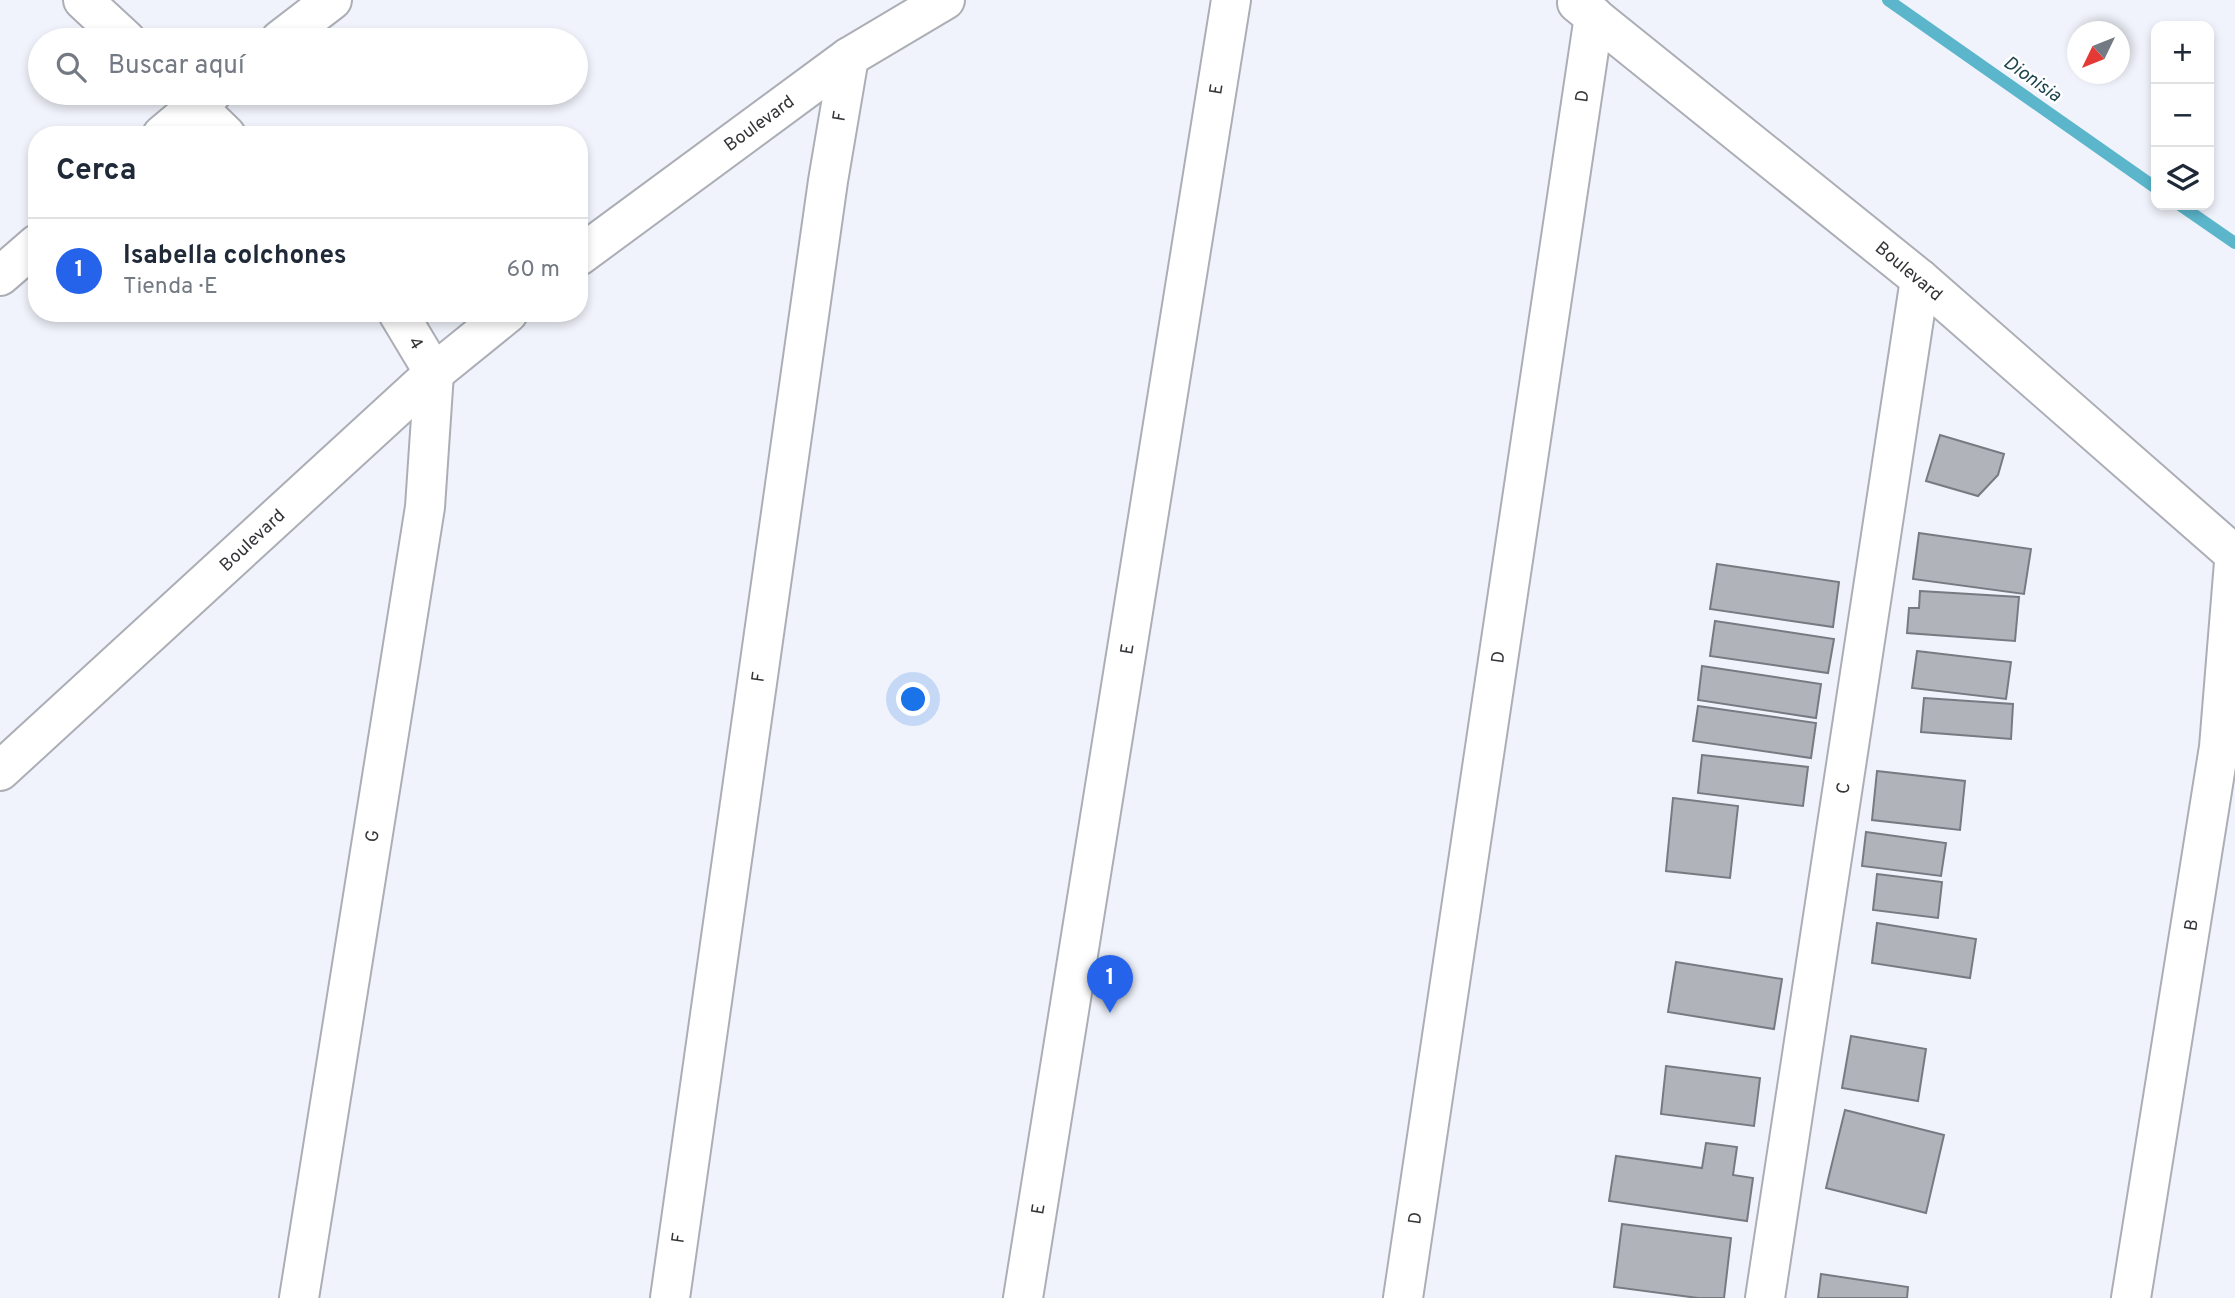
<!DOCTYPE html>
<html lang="es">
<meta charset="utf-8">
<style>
:root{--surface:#fff;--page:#f2f2f3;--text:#1f2937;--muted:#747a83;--line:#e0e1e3;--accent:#2563eb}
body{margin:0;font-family:Overpass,sans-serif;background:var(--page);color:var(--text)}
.controls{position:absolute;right:21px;top:21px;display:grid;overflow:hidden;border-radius:14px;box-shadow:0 4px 10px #0003}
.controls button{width:63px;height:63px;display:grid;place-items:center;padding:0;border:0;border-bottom:2px solid var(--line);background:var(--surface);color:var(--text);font:35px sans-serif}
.compass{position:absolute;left:2067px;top:21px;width:63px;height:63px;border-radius:50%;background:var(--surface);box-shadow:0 4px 10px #0003;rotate:227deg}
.you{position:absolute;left:914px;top:700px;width:24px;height:24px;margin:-18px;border:5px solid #fff;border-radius:50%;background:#1a73e8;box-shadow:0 0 0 10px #1a73e833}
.badge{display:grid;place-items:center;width:46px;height:46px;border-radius:50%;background:var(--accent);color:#fff;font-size:23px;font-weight:700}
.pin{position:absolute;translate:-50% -58px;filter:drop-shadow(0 2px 4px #0008)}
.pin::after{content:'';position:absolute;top:37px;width:24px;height:21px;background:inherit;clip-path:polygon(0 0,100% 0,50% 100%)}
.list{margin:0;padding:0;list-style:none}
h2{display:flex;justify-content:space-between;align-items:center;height:91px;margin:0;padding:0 28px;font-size:30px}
h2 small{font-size:23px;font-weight:400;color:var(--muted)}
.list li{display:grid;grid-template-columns:46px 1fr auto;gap:21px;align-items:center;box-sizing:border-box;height:105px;padding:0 28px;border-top:2px solid var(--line)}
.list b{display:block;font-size:26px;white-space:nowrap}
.list p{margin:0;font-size:23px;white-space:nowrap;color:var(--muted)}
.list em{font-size:23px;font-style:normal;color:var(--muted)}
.icon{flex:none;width:38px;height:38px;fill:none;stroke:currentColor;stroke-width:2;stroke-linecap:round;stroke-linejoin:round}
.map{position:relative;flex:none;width:2235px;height:1298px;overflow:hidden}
.search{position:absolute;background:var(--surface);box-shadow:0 4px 10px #0003;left:28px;top:28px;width:560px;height:77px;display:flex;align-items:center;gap:18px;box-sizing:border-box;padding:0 24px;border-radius:38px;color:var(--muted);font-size:26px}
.panel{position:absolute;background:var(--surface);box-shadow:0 4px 10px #0003;left:28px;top:126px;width:560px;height:196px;border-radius:28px}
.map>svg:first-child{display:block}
</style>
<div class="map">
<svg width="2235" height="1298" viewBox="0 0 2235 1298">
<rect width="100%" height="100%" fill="#f0f3fb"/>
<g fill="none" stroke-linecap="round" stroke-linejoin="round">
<g stroke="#5bb6cc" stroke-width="12">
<path d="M 1888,0 L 2156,188"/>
<path d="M 2180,205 L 2235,243"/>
</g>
</g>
<g fill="#b1b3bb" stroke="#787a81" stroke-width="2">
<path d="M 1940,435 L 2004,454 L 1998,475 L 1978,496 L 1926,481 Z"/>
<path d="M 1919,533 L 2031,549 L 2024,594 L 1913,579 Z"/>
<path d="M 1717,564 L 1839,582 L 1833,627 L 1710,609 Z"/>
<path d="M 1920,591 L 2019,597 L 2015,641 L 1907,633 L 1909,608 L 1919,608 Z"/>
<path d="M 1715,621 L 1834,639 L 1828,673 L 1710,656 Z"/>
<path d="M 1917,651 L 2011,662 L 2006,699 L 1912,688 Z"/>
<path d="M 1702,666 L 1821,684 L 1816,718 L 1698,700 Z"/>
<path d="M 1924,698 L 2013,704 L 2011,739 L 1921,732 Z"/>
<path d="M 1698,706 L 1816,723 L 1811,758 L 1693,741 Z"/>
<path d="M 1702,755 L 1808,767 L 1803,806 L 1698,793 Z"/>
<path d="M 1877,771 L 1965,781 L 1960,830 L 1872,820 Z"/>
<path d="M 1673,798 L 1738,806 L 1730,878 L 1666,871 Z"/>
<path d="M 1866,832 L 1946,843 L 1941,876 L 1862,866 Z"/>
<path d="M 1877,874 L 1942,882 L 1938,918 L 1873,910 Z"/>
<path d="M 1877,923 L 1976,939 L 1970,978 L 1872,963 Z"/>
<path d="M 1676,962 L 1782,979 L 1774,1029 L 1668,1012 Z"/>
<path d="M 1851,1036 L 1926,1049 L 1918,1101 L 1842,1088 Z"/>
<path d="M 1666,1066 L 1760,1078 L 1754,1126 L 1661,1114 Z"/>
<path d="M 1845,1110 L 1944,1135 L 1926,1213 L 1826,1188 Z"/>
<path d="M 1706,1143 L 1737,1147 L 1733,1175 L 1753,1178 L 1747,1221 L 1609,1201 L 1616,1156 L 1702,1168 Z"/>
<path d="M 1622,1224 L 1731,1238 L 1724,1298 L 1698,1298 L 1614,1287 Z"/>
<path d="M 1821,1274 L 1908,1287 L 1907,1298 L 1818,1298 Z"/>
</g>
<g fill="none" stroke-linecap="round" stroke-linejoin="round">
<g stroke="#acaeb6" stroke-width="42">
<g id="minor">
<path d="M 83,0 L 126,40"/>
<path d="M 1577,3 L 1920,279 L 2235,555"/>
<path d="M 280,40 L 332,0"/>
<path d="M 183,93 L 226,135"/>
<path d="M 162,135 L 212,93"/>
<path d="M 579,256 L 849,57 L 945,0"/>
<path d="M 0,276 L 37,244"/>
<path d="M 398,313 L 434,373"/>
<path d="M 0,771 L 434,373 L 508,313"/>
<path d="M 299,1298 L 425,507 L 434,373"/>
<path d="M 670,1298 L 828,181 L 849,57"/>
<path d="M 1023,1298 L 1231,0"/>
<path d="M 1403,1298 L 1594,16"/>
<path d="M 1765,1298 L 1920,279"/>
<path d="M 2131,1298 L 2219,747 L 2235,550"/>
</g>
</g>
<use href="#minor" stroke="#fff" stroke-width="38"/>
</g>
<g text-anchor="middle" stroke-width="5" stroke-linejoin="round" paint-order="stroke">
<g font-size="18" fill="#333437" stroke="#fff">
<text transform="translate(1216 89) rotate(-81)" y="6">E</text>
<text transform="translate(1582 96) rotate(-82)" y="6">D</text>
<text transform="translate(839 116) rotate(-81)" y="6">F</text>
<text transform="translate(759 123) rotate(-36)" y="6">Boulevard</text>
<text transform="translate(1909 271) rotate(40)" y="6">Boulevard</text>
<text transform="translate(416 343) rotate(59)" y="6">4</text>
<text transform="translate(252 540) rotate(-43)" y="6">Boulevard</text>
<text transform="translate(1127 649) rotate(-81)" y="6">E</text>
<text transform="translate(1498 657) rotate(-82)" y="6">D</text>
<text transform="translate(758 677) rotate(-82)" y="6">F</text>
<text transform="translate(1843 788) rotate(-81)" y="6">C</text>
<text transform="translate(372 836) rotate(-81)" y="6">G</text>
<text transform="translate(2191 925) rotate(-81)" y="6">B</text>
<text transform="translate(1038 1209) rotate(-81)" y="6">E</text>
<text transform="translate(1415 1218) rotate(-82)" y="6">D</text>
<text transform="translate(678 1238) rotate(-82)" y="6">F</text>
</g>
<g font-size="19" font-style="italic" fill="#1a444e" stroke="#fff">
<text transform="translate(2033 78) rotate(35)" y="7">Dionisia</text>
</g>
</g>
</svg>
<div class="controls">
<button>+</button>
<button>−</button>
<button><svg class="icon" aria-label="layers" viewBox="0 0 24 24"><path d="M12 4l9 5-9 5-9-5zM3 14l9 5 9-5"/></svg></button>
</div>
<svg class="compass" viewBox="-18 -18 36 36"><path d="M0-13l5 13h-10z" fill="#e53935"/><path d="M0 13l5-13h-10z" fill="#747a83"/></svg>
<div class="you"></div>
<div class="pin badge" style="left:1110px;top:1013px">1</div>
<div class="search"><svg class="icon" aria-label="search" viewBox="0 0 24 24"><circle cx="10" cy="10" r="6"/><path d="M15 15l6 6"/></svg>Buscar aquí</div>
<section class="panel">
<h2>Cerca<small></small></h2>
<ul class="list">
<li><span class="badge">1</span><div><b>Isabella colchones</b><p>Tienda · E</p></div><em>60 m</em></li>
</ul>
</section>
</div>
